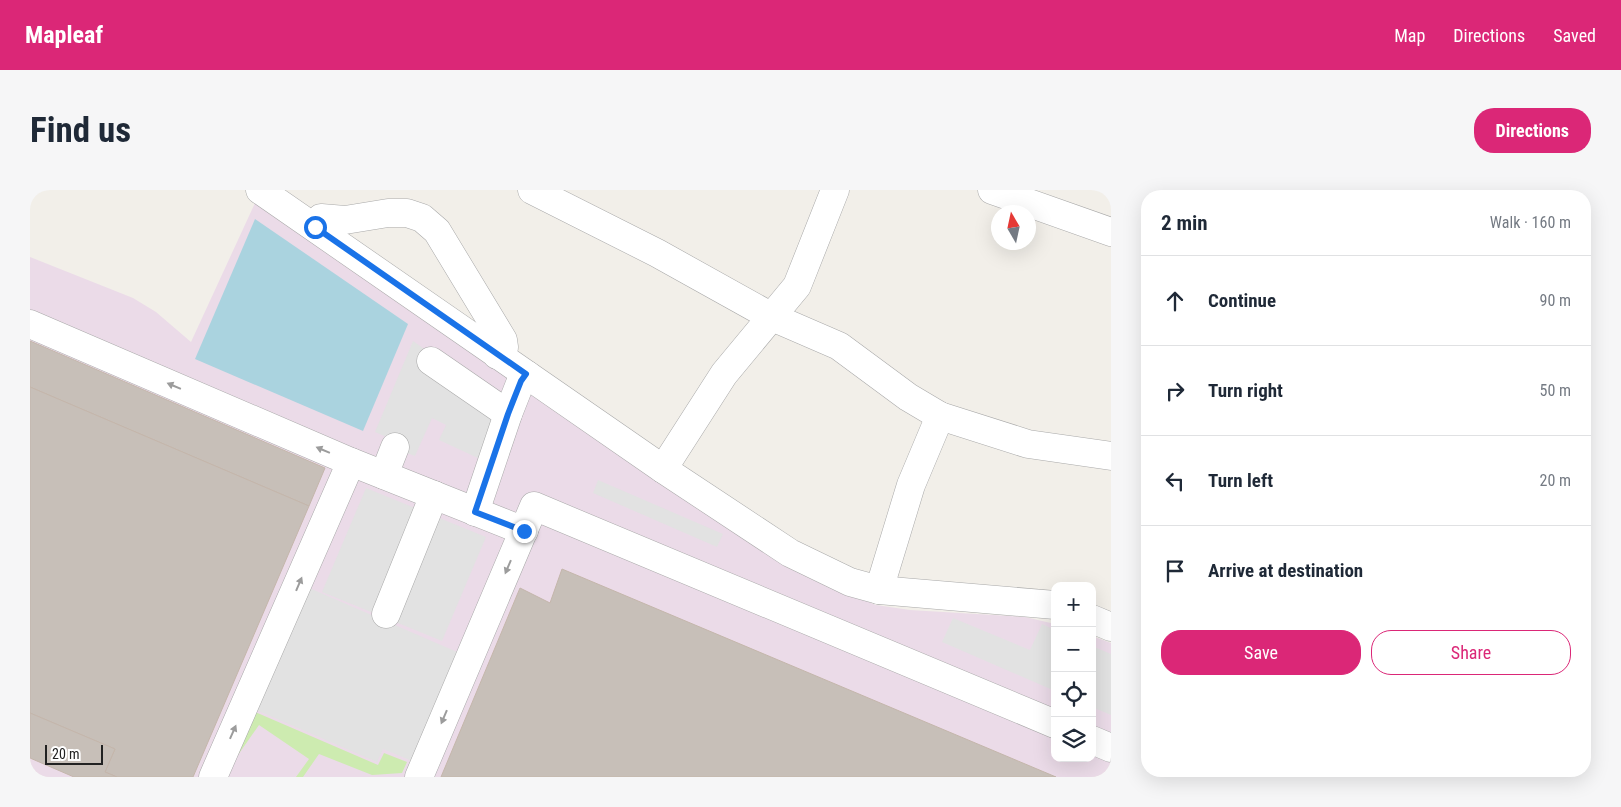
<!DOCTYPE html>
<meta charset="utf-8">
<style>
:root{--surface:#fff;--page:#f6f6f7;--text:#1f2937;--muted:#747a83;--line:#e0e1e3;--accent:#db2777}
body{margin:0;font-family:"Roboto Condensed",sans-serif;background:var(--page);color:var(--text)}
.controls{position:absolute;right:15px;bottom:15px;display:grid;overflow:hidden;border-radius:10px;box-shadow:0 5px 20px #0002}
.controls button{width:45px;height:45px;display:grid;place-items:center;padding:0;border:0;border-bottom:1px solid var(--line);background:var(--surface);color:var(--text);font:25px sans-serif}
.compass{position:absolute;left:961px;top:15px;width:45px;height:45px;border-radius:50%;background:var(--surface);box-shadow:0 5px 20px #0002;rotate:351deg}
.scale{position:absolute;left:15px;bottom:12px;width:58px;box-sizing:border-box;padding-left:5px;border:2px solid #222;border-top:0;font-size:14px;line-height:18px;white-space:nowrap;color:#222;-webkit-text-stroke:4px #fff;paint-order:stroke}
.stop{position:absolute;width:15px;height:15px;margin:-11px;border:4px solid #1a73e8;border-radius:50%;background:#fff}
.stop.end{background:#1a73e8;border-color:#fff;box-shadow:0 1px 5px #0008}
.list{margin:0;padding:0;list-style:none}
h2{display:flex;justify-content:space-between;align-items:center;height:65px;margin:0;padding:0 20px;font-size:21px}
h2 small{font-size:16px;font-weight:400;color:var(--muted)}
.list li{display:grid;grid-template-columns:32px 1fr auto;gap:15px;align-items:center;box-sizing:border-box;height:90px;padding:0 20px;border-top:1px solid var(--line)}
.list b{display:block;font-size:19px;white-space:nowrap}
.list em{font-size:16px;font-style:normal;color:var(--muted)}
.actions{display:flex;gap:10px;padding:15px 20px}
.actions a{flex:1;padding:11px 0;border:1px solid var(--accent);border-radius:20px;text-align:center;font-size:18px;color:var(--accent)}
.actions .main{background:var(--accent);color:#fff}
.icon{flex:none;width:28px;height:28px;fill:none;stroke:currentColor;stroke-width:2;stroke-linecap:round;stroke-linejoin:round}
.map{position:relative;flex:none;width:1081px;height:587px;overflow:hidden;border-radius:20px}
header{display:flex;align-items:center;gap:30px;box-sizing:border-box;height:70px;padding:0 25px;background:var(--accent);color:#fff}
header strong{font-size:24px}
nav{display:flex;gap:28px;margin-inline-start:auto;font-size:18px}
.intro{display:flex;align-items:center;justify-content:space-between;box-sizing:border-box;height:120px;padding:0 30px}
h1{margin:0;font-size:35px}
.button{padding:12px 22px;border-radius:20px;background:var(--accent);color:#fff;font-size:18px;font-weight:700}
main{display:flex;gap:30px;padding:0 30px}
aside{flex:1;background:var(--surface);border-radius:20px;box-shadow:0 5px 20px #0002}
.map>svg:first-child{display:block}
</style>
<header>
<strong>Mapleaf</strong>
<nav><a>Map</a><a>Directions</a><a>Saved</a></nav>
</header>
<div class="intro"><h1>Find us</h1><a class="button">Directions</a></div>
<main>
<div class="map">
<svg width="1081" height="587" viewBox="0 0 1081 587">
<rect width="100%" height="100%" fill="#f2efe9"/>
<path fill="#ebdbe8" d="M 225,13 L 771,384 L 846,415 L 880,420 L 995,427 L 1025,434 L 1025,568 L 1062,568 L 1062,446 L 1081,453 L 1081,587 L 0,587 L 0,67 L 103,108 L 126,122 L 161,152 Z"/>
<path fill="#cdebb0" d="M 223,521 L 348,575 L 354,563 L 377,572 L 372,583 L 342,585 L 289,564 L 273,587 L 266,587 L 279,569 L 229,535 L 201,575 Z"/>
<g fill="#e2e2e2">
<path d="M 383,151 L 472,214 L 450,269 L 409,250 L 416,235 L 402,228 L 385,266 L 371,261 L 366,251 L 345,242 Z"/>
<path d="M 568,290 L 693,344 L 687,357 L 563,303 Z"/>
<path d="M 336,298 L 456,347 L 412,451 L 292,402 Z"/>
<path d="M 277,397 L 434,465 L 387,573 L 353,559 L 347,572 L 224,519 Z"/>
<path d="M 923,428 L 1000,460 L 1012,434 L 1025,440 L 1025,501 L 912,452 Z"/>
<path d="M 1062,456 L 1081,464 L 1081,525 L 1062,517 Z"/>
</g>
<path fill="#aad3df" d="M 225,29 L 378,134 L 333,241 L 165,169 Z"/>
<g fill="#c7bfb8" stroke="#c4b6ab">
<path d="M 0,151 L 295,278 L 279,316 L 0,197 Z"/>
<path d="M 0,197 L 279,316 L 163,587 L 87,587 L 75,582 L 85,559 L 0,523 Z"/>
<path d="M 532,379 L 1026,587 L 411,587 L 490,398 L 520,413 Z"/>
<path d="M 0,523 L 85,559 L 75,582 L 87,587 L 44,587 L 0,568 Z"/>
</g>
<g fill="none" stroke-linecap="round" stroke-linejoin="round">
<g stroke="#a9a9a9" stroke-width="29">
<g id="minor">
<path d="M 230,0 L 633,279 L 760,363 L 820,392 L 849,400 L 1025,415"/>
<path d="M 502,0 L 627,63 L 742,127 L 809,156 L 878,207 L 910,226 L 998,254 L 1081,266"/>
<path d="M 962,0 L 1081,42"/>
<path d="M 285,37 L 291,28 L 315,30 L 358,23 L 377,23 L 392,28 L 407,41 L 473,150 L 474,157 L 467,165"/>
<path d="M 0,134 L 321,272 L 183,587"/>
<path d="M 401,171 L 478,224"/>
<path d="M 321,272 L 494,341"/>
<path d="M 633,279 L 694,184 L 767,96 L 805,0"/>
<path d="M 354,285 L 365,257"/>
<path d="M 445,322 L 478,224 L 491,191 L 497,185"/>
<path d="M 849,400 L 881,295 L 910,226"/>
<path d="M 356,424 L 404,305"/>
<path d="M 1062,429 L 1081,437"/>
<path d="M 1062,550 L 1081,558"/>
<path d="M 389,587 L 504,316 L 1025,534"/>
</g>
</g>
<use href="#minor" stroke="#fff" stroke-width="28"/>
</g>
<defs><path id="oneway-solid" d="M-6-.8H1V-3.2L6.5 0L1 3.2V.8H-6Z" transform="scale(1.25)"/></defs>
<g fill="#9c9c9c">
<use href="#oneway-solid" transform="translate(144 196) rotate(-157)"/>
<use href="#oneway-solid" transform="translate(293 260) rotate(-157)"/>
<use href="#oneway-solid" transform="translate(478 377) rotate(113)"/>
<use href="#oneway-solid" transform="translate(269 394) rotate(-67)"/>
<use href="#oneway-solid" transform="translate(414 527) rotate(113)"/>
<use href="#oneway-solid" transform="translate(203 542) rotate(-66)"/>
</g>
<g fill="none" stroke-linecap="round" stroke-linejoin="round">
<path stroke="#1a73e8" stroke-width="6" d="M 285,37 L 496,184 L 491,191 L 478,224 L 445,322 L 494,341"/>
</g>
</svg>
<div class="controls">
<button>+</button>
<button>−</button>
<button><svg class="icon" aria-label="locate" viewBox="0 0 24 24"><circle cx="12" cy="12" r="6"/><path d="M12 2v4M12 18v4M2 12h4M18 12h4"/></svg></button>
<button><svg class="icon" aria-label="layers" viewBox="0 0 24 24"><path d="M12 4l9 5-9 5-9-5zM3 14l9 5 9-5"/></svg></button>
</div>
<svg class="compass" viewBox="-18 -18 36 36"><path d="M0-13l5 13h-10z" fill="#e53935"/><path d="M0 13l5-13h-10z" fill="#747a83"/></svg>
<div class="scale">20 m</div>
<div class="stop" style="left:285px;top:37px"></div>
<div class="stop end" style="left:494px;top:341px"></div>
</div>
<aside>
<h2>2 min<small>Walk · 160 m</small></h2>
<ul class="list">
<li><svg class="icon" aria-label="ahead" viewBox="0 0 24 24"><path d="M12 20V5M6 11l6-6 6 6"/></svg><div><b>Continue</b></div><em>90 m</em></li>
<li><svg class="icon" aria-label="right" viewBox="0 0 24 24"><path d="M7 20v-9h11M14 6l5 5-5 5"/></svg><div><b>Turn right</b></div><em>50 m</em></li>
<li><svg class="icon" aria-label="left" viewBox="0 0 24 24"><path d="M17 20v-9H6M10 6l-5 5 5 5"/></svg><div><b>Turn left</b></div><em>20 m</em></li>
<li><svg class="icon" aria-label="arrive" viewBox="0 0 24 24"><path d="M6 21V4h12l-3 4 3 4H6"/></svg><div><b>Arrive at destination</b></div></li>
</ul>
<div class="actions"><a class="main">Save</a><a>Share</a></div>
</aside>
</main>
